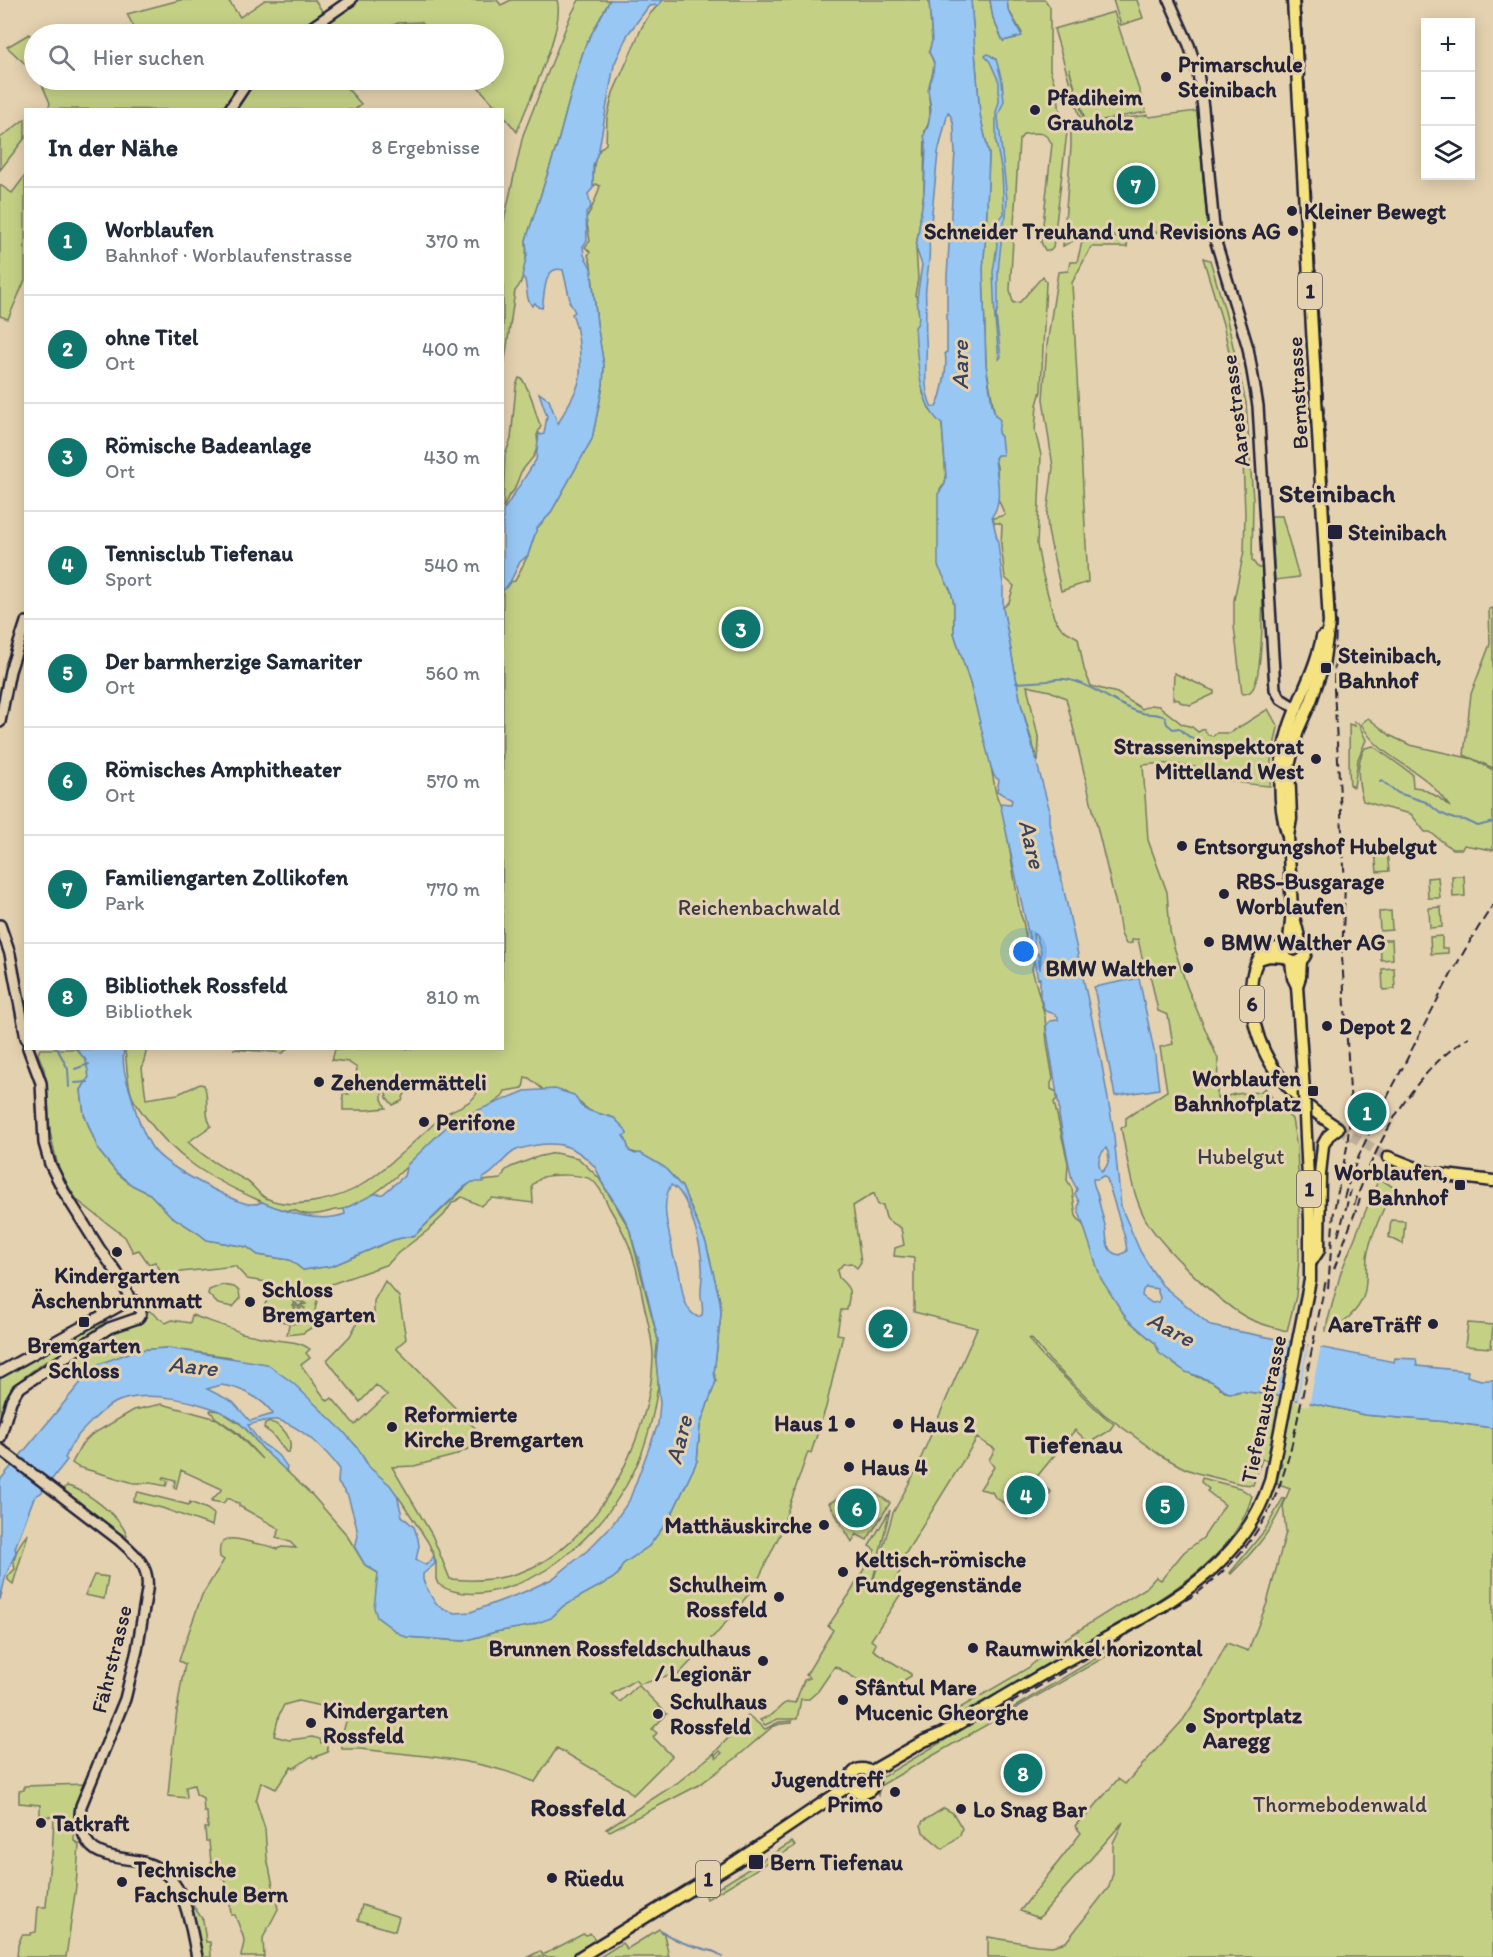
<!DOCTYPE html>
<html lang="de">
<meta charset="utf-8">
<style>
:root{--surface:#fff;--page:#f6f6f7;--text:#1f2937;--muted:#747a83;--line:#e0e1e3;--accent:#0f766e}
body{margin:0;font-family:Itim,sans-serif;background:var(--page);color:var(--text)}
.controls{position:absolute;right:18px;top:18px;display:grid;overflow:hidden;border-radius:0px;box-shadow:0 3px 15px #0003}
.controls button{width:54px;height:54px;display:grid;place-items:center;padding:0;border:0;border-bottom:2px solid var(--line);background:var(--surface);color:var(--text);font:30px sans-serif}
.you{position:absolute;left:1024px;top:952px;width:21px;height:21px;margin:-15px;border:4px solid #fff;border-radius:50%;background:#1a73e8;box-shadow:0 0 0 9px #1a73e833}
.badge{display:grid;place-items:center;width:39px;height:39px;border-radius:50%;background:var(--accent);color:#fff;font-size:20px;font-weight:700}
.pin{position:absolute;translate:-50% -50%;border:3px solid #fff;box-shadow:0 2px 6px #0006}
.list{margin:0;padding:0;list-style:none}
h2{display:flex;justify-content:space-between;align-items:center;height:78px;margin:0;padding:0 24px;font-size:26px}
h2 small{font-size:20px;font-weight:400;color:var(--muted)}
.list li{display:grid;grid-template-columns:39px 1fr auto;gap:18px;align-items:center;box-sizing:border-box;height:108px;padding:0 24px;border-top:2px solid var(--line)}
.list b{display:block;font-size:22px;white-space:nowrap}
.list p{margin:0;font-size:20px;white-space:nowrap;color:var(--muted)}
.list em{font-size:20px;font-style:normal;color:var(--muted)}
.icon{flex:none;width:33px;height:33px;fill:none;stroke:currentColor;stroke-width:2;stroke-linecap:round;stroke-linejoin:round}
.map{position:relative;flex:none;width:1493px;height:1957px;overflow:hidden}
.search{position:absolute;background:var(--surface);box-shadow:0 3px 15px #0003;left:24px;top:24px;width:480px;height:66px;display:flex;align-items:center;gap:15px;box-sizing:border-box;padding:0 21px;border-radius:33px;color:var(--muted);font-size:22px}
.panel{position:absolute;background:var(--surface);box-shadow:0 3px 15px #0003;left:24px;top:108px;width:480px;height:942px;border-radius:0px}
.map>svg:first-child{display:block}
</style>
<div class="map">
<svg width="1493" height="1957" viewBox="0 0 1493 1957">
<rect width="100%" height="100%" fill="#e4d1af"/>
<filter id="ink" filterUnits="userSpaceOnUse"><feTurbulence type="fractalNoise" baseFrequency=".0167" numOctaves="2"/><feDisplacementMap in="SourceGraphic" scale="12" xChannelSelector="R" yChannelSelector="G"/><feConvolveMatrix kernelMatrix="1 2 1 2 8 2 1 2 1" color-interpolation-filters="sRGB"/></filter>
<g filter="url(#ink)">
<g fill="#c4d185" stroke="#737a60" stroke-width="1.5">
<path d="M 180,0 L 228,0 L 240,17 L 265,0 L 315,0 L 324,14 L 298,34 L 130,34 L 136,31 L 127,14 Z"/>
<path d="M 356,0 L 497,0 L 501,5 L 511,0 L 557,0 C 566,28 527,102 517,132 L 503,115 L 502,110 L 498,109 L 472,80 L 494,80 L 494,34 L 433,34 L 421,22 L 398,23 L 372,34 L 307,34 Z"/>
<path d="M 579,0 L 610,0 L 585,46 L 577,71 L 558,142 L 526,240 C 527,255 526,280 515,291 L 503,374 L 503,225 L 523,135 L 570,17 Z"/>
<path d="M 663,0 L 929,0 L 932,41 L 929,52 C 931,57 934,60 934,65 C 934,74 929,80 929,89 C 928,103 934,118 925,130 L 924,192 L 916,248 L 918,279 L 915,295 L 917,298 L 919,316 L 923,393 L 930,410 L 942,424 L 946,477 L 945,484 L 940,489 L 945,580 L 951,591 L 954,604 L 954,633 L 970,683 L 989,755 L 996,794 L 1004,815 L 1020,913 L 1023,921 L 1026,938 L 1034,959 L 1032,969 L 1045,1017 L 1047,1043 L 1053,1079 L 1051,1083 L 1051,1089 L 1057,1092 L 1057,1099 L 1054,1102 L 1068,1163 L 1067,1180 L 1072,1189 L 1076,1216 L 1087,1230 L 1111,1293 L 1127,1319 L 1155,1343 L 1175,1365 L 1197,1377 L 1211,1381 L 1225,1392 L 1234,1393 L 1241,1391 L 1277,1396 L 1345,1410 L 1364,1415 L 1449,1422 L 1493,1428 L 1493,1957 L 988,1957 L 988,1937 L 1037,1945 L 1052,1946 L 1066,1942 L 1109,1887 L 1113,1873 L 1113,1843 L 1123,1822 L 1039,1918 L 1020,1911 L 1081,1833 L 1075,1826 L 1082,1818 L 1084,1819 L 1118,1779 L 1125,1784 L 1183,1720 L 1200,1694 L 1227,1643 L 1248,1651 L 1267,1603 L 1286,1532 L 1283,1506 L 1290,1488 L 1276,1483 L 1282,1463 L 1262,1459 L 1253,1485 L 1241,1484 L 1197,1473 L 1184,1468 L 1160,1455 L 1104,1414 L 1049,1360 L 1031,1338 L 1029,1339 C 1038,1354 1052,1366 1065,1378 C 1081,1394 1096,1411 1114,1424 L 1109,1431 L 1089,1443 L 1075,1430 L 1035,1479 L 1051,1492 L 1028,1520 L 995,1497 L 992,1492 L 980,1489 L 994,1467 L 989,1460 L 995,1449 L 977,1438 L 904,1556 L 907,1560 L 896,1578 L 895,1586 L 904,1589 L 871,1640 L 876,1644 L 873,1650 L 911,1674 L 911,1676 L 881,1694 L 835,1666 L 818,1691 L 809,1699 L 801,1699 L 797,1719 L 778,1719 L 765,1725 L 760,1720 C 764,1718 771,1716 774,1713 C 781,1707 784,1700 795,1703 L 804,1680 L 810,1678 L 806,1675 L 833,1630 L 828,1626 L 849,1595 L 875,1550 L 869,1546 L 890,1510 L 870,1591 L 873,1589 L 872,1585 L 893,1513 L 914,1474 L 977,1328 L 914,1312 L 914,1258 L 894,1256 L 895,1248 L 904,1245 L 901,1228 C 885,1218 887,1224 883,1205 L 878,1205 L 874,1193 L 853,1206 L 861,1262 L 857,1268 L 851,1263 L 843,1264 L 837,1271 L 839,1278 C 853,1291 850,1291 847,1310 L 841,1310 L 837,1334 L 843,1335 L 826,1407 L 811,1453 L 808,1452 L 785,1518 L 786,1525 L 783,1528 L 755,1586 L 719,1631 L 695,1653 L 692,1660 L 678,1675 C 661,1674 655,1682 639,1684 L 635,1680 L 612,1694 L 620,1702 L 638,1685 L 667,1714 L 652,1729 L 657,1733 L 653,1737 L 672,1756 L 633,1795 L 627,1789 L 557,1748 L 535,1782 C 480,1758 419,1756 360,1749 L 342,1749 L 341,1740 L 348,1714 L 344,1711 L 298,1701 L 284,1705 L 279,1715 L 274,1736 L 289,1740 L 312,1737 L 320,1739 L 321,1743 L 326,1742 L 328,1752 L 313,1758 L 312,1756 L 294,1768 L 291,1767 L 276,1789 L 261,1782 L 256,1801 L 265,1829 L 267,1858 L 278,1909 L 263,1938 L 264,1957 L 241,1957 C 241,1951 244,1946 244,1941 C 244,1935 237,1922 235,1915 L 231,1915 L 229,1893 L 225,1879 L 220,1878 L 218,1863 L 211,1863 L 209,1841 L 206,1841 L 205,1828 L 208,1828 L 207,1812 L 204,1812 L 203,1798 L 196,1794 L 194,1785 L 186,1787 L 187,1798 L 168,1796 C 172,1751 176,1707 185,1664 L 179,1661 L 181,1654 L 202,1595 L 224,1560 L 220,1557 C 216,1531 238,1539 254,1543 C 263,1545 269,1545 277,1549 L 282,1547 L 296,1548 L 290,1542 L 276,1537 L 280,1529 L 239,1506 L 239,1504 L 228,1498 L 223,1503 L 211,1501 L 222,1489 L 181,1470 L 176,1489 L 174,1488 L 175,1480 L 164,1477 L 163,1479 L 168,1481 L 166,1486 L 151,1483 L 134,1483 L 78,1467 L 72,1463 L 82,1444 L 91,1435 L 134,1410 L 162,1404 L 217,1419 L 237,1434 L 262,1459 L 238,1433 L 215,1417 L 210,1411 L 211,1410 L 220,1411 L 242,1425 L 263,1449 L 313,1496 L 346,1534 L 365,1565 L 378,1573 L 377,1617 L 406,1637 L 464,1641 L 495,1632 L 528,1626 L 554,1615 L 563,1606 L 612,1579 L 618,1574 L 623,1564 L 649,1546 L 670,1518 L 697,1461 L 700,1426 L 716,1381 L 714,1373 L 721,1314 L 720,1301 L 706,1243 L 682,1187 L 664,1167 L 643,1155 L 629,1151 L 626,1140 L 623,1136 L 627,1134 L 614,1118 L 590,1111 L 565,1091 L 545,1091 L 529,1078 L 525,1077 L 523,1088 L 505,1091 L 502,1097 L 487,1108 L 469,1115 L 457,1117 L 443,1126 L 441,1128 L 443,1130 C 418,1156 382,1195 348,1208 C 344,1210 339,1209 335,1210 C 319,1214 309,1218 294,1210 C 282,1213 267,1204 256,1199 C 209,1178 175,1158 144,1115 C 140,1109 134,1102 132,1096 C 127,1084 127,1064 125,1051 L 125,1049 L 147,1049 L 142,1068 L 146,1099 L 178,1094 L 200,1084 L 204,1085 C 210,1099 203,1112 211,1126 L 188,1142 C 206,1159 225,1169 245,1180 C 254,1185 258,1194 266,1198 C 291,1211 341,1199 363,1184 C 386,1169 406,1149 426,1131 C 432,1126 437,1120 443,1116 C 453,1108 471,1105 477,1093 L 475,1090 L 442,1088 L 428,1085 L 421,1080 L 404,1095 L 402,1101 L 393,1105 L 387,1098 L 384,1079 L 372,1081 L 371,1087 L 382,1088 L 382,1099 L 386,1108 L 367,1110 L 343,1110 L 343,1094 L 349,1094 L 350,1079 L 360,1082 L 370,1081 L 359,1079 L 360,1076 L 356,1075 L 357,1068 L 348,1062 L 332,1060 L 335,1049 L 502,1048 L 503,591 L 510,582 L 515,581 L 528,555 L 537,528 L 550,514 L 592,439 L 603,385 L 604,366 L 597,324 L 591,264 L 588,255 L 590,252 L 585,247 L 590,241 L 586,218 C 593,208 596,199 600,186 L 596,184 L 593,187 C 594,171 591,155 606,144 L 607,118 L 613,93 L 642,27 L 649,15 Z"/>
<path d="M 971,0 L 990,0 L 993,18 L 1003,41 L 1016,38 L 1022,33 L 1008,9 L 1007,0 L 1045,0 L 1050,7 L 1050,70 L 1058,94 L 1061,124 L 1067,132 L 1053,248 L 1050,251 L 1045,250 L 1041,242 L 1052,144 C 1045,130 1038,133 1024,134 L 1019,140 L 1010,290 L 1013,303 L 1020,302 L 1043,276 L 1046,282 L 1041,391 L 1037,405 L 1035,431 L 1041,455 L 1037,545 L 1042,572 L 1054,618 L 1062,629 L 1078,638 L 1084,669 L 1091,686 L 1117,693 L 1142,709 L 1151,705 L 1159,706 L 1182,724 L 1192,727 L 1198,732 L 1204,729 L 1208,735 L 1213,736 L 1217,733 L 1230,733 L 1268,709 L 1278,727 L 1271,761 L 1270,786 C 1247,784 1227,782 1205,773 L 1206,771 C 1192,763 1159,763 1143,765 L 1148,840 L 1167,892 L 1170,931 L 1174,947 L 1187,987 L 1218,1059 L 1217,1099 L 1235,1094 L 1260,1092 L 1265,1088 L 1280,1108 L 1292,1119 L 1297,1148 L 1299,1193 L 1299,1261 L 1296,1296 L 1287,1331 C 1273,1327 1257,1324 1244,1316 C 1218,1301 1153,1240 1142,1212 C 1130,1186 1127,1155 1121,1128 L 1126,1126 L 1126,1118 L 1167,1091 L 1160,1047 L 1173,1044 L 1168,1015 L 1158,1011 L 1148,965 L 1144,966 L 1138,939 L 1132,940 L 1132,943 L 1126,944 L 1121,934 L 1117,909 L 1066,698 L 1050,691 L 1027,686 L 1039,741 L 1038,762 L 1021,704 L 1003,608 L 1009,602 L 1014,586 L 1005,578 L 1001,545 L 1002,525 L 999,523 L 994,523 L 993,518 L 1005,515 L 998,499 L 997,467 L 995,458 L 997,455 L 1002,454 L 1001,437 L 998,433 L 986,365 L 983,269 L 986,233 L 989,154 L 980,115 Z"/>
<path d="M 1113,0 L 1137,0 L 1143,18 L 1121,25 Z"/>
<path d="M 1114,12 L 1146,112 L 1086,123 L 1069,68 L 1084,120 L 1081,121 L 1054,29 Z"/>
<path d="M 29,34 L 34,42 L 34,72 L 7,47 Z"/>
<path d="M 40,80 L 245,80 L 226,110 L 48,109 L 50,103 Z"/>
<path d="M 253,80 L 340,80 L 361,104 L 355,110 L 233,110 Z"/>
<path d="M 1197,111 L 1208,233 L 1206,234 L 1206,240 L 1131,228 L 1131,235 C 1108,234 1083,234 1063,246 L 1071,147 L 1071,125 L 1085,124 L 1148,115 L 1149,117 Z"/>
<path d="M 25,119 L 25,138 L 0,170 L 0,138 Z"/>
<path d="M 25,176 L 25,280 L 8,319 L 0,316 L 0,185 L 12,193 Z"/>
<path d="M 1108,238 L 1128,238 L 1127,247 L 1091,247 L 1072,283 L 1088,582 L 1061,591 L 1048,531 L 1047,515 L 1053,467 L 1043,399 L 1047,345 L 1058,272 L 1068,271 L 1070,262 L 1077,262 L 1082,242 Z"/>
<path d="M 1203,258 L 1210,260 L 1225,311 L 1246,403 L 1253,500 L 1252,560 L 1258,568 L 1262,568 C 1263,588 1264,680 1251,691 C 1248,694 1245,694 1242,694 L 1234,626 L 1234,600 L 1244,551 L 1245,514 L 1242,432 L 1237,388 L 1223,324 Z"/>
<path d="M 519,378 L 522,379 C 527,387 532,398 534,406 C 536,413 537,419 541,426 L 537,435 L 538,445 L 534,456 L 521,472 L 514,490 L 508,497 L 503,509 L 505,455 L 511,439 L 516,386 Z"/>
<path d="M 1271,516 L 1282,516 L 1299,577 L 1275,580 Z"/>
<path d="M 1493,608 L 1493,768 L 1464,755 L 1471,694 L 1490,644 L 1489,609 Z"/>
<path d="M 1174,673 L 1214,691 L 1214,694 L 1190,705 L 1180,702 L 1179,700 L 1173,699 Z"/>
<path d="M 1368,718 L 1391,736 L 1410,745 L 1473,759 L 1493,770 L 1493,850 L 1464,845 L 1462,849 L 1452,849 L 1430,832 L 1425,832 L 1411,814 L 1386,808 L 1363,801 C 1358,784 1355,763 1365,748 L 1373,746 L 1412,774 L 1413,787 L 1421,788 L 1438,797 L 1450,807 C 1443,798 1436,789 1428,782 C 1403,761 1378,754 1361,724 Z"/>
<path d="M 1354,722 L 1358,723 L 1366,740 L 1358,759 L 1354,787 L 1350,785 C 1348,765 1350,745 1349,724 L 1355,726 Z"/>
<path d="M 1387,851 L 1389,871 L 1377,872 L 1375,852 Z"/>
<path d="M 1452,876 L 1464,876 L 1465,896 L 1453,897 Z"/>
<path d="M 1438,877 L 1440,898 L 1428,898 L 1427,878 Z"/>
<path d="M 1441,907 L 1442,927 L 1430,928 L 1429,908 Z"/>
<path d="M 1391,911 L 1392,930 L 1380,931 L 1379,912 Z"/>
<path d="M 1442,936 L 1442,948 L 1448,948 L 1448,953 L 1431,954 L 1430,937 Z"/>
<path d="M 1380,940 L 1392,940 L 1393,959 L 1381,960 Z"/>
<path d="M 1394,968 L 1395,989 L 1383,990 L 1382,969 Z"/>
<path d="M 40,1049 L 76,1049 L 86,1060 L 89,1077 L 81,1090 L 84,1114 L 99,1151 L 116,1172 L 132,1185 L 150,1194 L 171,1216 L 198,1233 L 207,1240 L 247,1247 L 258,1255 L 290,1260 L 303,1270 L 332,1266 L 393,1240 L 415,1235 L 471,1182 L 501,1179 L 505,1171 L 511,1167 L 537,1157 L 555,1153 L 578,1158 L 599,1178 L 629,1228 L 658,1340 C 657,1346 656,1353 656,1359 C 656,1368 659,1377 658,1386 C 654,1413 647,1444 635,1469 C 618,1504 591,1536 560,1560 C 531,1583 472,1607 438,1584 L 436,1579 L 436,1562 L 433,1553 L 428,1542 L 402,1502 L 390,1486 L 369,1467 L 357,1447 L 318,1407 L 230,1357 L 167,1348 L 137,1350 L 87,1375 L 82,1382 L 64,1361 L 110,1331 L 140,1324 L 145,1320 L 148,1310 L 166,1323 L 172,1320 L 190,1323 L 192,1315 C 201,1319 236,1329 241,1333 C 253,1335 264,1338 276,1340 C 289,1342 298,1341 310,1349 L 306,1353 L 310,1358 L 301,1365 L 324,1397 L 328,1401 L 332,1398 L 355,1425 L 387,1395 L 376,1385 L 360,1402 L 327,1360 L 350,1336 L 358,1321 L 367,1321 L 374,1314 L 374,1301 L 385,1281 L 399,1297 L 406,1339 L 396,1348 L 487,1440 L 453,1456 L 414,1466 L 392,1467 L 432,1535 L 450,1579 C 470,1581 488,1581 508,1576 C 593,1556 651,1439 653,1358 C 653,1342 649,1325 645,1309 C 640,1287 637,1264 628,1243 C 623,1231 616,1219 609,1207 C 605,1198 600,1186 592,1180 C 583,1174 553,1174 543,1177 C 539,1179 535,1183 532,1185 L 533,1203 L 492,1198 L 481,1206 L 462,1197 L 452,1203 L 444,1215 L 427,1231 L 398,1253 L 388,1264 L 320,1288 L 311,1328 L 303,1333 L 287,1335 L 289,1324 L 299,1323 L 297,1314 L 299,1314 L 300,1317 L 305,1308 L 302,1307 L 300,1310 L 298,1309 L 301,1305 L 296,1307 L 297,1304 L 294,1302 L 295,1305 L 293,1305 L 295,1308 L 292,1311 L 293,1315 L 291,1316 L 292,1318 L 290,1320 L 295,1316 L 298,1322 L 290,1323 L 271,1319 L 269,1314 L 266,1315 L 265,1304 L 272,1293 L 302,1302 L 302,1305 L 306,1304 L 295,1297 L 273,1292 L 272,1290 L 295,1294 L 296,1293 L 266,1285 L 266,1282 L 247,1279 L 235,1266 L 163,1274 L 155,1262 L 149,1264 L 139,1250 L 133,1252 L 125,1237 L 77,1200 L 59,1171 L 50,1132 L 47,1086 L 44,1069 L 38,1054 Z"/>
<path d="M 233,1049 L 287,1049 L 283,1053 Z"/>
<path d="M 1379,1178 L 1396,1189 C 1385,1200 1369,1242 1367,1257 C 1365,1284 1370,1297 1349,1317 C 1341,1324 1335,1328 1325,1331 L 1341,1272 Z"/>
<path d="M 1391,1220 L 1405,1221 L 1403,1244 L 1389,1237 Z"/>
<path d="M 222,1285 L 234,1287 L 239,1291 L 240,1299 L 233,1307 L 218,1304 L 208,1294 L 209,1290 Z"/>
<path d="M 102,1320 L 107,1325 L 60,1356 C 46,1358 15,1382 9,1394 C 5,1403 3,1413 0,1423 L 0,1378 Z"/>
<path d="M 1468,1323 L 1493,1325 L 1491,1348 L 1465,1346 Z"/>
<path d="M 270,1422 C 283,1425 294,1440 289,1452 L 286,1452 L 272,1434 L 264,1428 L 265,1424 Z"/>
<path d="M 1202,1478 L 1240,1488 L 1252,1496 C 1239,1543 1196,1576 1158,1600 L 945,1726 L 941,1719 L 1028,1668 L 1055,1645 L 1146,1588 L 1156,1577 L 1161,1580 L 1184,1552 L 1203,1538 L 1225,1505 L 1207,1491 L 1209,1489 L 1201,1482 Z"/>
<path d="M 67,1486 C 86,1490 121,1517 127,1536 L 123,1536 L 61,1490 Z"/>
<path d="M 859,1488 L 871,1490 L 890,1503 L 867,1540 L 856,1534 L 852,1542 L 829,1503 Z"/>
<path d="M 138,1492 L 189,1505 L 190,1502 L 207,1509 L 214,1514 L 212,1526 L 162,1508 L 133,1501 Z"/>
<path d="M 1283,1498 L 1285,1499 C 1273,1530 1254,1551 1231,1574 L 1230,1573 L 1265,1530 Z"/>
<path d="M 28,1534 L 13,1584 L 8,1580 L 8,1576 L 15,1569 C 11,1558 20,1542 28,1534 Z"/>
<path d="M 94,1575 L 108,1577 L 104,1599 L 85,1595 Z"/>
<path d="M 1110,1650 L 1112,1653 L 890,1780 L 880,1786 L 878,1795 L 875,1787 L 879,1779 L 997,1709 L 1001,1715 Z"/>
<path d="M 748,1715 L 765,1729 L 779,1722 L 792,1721 L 792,1723 L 780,1724 L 772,1727 L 736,1758 L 699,1785 L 610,1831 L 606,1829 L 677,1783 L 713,1754 L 717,1758 L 722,1753 L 720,1751 L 716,1755 L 714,1753 L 736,1730 L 739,1732 L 735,1736 L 737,1738 L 741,1733 L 737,1729 Z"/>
<path d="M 85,1784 L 74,1812 L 74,1841 L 79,1844 L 76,1886 L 66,1957 L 17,1957 L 18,1945 L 22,1935 L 31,1935 L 31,1933 L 36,1932 L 38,1907 L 46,1907 L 50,1860 L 52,1856 L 54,1817 L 40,1816 L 40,1805 L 19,1803 L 19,1791 L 24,1790 L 24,1786 Z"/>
<path d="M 944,1808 L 953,1813 L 962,1828 L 960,1835 L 943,1849 L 923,1832 L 921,1825 L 923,1821 Z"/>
<path d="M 792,1842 L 795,1846 L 707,1899 L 705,1896 Z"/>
<path d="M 181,1888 L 203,1920 L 206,1942 L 210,1942 L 211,1957 L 200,1957 Z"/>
<path d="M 362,1905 L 399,1917 L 395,1931 L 358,1920 Z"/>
<path d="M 659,1929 L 664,1934 L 669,1957 L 600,1957 L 622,1943 L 627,1949 Z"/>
<path d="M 590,1933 L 597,1942 L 580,1957 L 528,1957 L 540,1951 L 543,1955 L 583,1934 L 587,1935 Z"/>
</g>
<g fill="#98c7f3" stroke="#6985a9" stroke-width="1.5" fill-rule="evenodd">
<path d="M 610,0 L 663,0 L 659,5 L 649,6 L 628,34 L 614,65 L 599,149 L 593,166 L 593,188 L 588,194 L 591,207 L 586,213 L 587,241 L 583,246 L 584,255 L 591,268 L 597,324 L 604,366 L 603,385 L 592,439 L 550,514 L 537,528 L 528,555 L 520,562 L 510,582 L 503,591 L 503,511 L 536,460 L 539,433 L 541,435 L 544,434 L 547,416 L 539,393 L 549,400 L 558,424 C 564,411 573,399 578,385 C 583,370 579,328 572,314 L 575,312 L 569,301 L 570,300 L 563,270 C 543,264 545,295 542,308 L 538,307 L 535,303 L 532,306 L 528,299 L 525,280 L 522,276 L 527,255 L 526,240 L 558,142 L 577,71 L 585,46 Z"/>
<path d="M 929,0 L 971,0 L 980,115 L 989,154 L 986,233 L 983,269 L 986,365 L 992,404 L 995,415 L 1000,420 L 998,433 L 1001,437 L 1003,455 L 997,455 L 995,458 C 996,474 1004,502 992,516 L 998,543 L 1003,585 L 1003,608 L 1021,704 L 1049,808 L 1049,822 L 1101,1060 L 1113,1127 L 1121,1207 L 1140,1251 L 1151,1269 L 1162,1285 L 1211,1326 L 1394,1362 L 1395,1358 L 1416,1359 L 1417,1366 L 1468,1371 L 1467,1376 L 1481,1380 L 1493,1380 L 1493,1428 L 1449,1422 L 1364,1415 L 1345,1410 L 1277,1396 L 1241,1391 L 1229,1393 L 1211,1381 L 1186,1372 L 1159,1353 L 1155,1343 L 1127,1319 L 1101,1279 L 1078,1209 L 1079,1202 L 1075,1194 L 1077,1189 L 1072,1180 L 1059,1116 L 1059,1107 L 1046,1026 L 1050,1021 L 1058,1020 L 1058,1017 L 1055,1014 L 1045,1011 L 1040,997 L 1040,978 L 1038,979 L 1000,803 L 1011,804 L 1012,800 L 997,791 L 999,780 L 994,776 L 991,767 L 970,683 L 954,633 L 954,604 L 951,591 L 938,566 L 938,494 L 945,484 L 946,477 L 942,424 C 918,406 917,355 915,327 L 918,323 L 919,317 L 917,298 L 922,265 L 916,248 L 924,192 L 926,147 L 924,135 L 928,126 L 931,109 L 928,90 L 933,73 L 934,62 L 929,52 L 932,41 ZM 948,112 C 957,123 953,138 955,151 L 947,276 L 947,352 L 945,353 C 948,366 942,396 936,407 L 932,407 C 921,386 928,360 926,338 C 925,326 926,318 926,306 C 926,300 925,293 926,288 C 927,273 931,257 929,242 L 938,153 ZM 1033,934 L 1036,935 L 1041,951 L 1040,970 L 1038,953 L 1036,955 ZM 1106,1148 C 1111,1156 1109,1165 1102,1172 C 1096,1163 1099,1155 1106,1148 ZM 1103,1176 L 1107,1179 L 1125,1238 L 1127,1251 L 1120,1255 C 1115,1254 1111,1253 1109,1248 C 1105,1240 1107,1232 1105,1225 C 1102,1215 1100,1206 1098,1197 C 1097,1191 1093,1186 1093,1179 L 1098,1179 ZM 1146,1287 L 1157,1289 L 1160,1298 L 1159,1302 L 1152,1303 L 1142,1296 L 1143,1290 Z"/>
<path d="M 990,0 L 1007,0 L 1008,9 L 1022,36 L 1003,41 L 993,18 Z"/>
<path d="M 988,54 L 996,59 L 1002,81 L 1004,101 L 998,116 L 1007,199 L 1006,217 L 1003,225 L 998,271 L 998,308 L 996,316 L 1001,357 L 999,359 L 995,320 L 993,272 L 997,245 L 995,223 L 1004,214 L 1002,173 L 996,142 L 996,112 L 999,102 L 999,82 L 990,62 L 985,56 Z"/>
<path d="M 1139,978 L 1155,1056 L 1159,1089 L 1115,1096 L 1094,987 Z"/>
<path d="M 76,1049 L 124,1049 C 121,1067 127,1081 132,1098 C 137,1115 141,1130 151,1146 C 161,1163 204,1185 223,1194 C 236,1200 249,1208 262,1202 C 287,1212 318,1224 345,1214 L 344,1209 L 374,1194 L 383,1194 L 404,1176 L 407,1165 L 443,1130 L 459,1118 L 525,1091 L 555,1089 L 574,1095 L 581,1106 L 590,1111 L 614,1118 L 624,1128 L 627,1134 L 623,1136 L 626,1140 L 629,1151 L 635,1154 L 640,1153 L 664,1167 L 682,1187 L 706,1243 L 720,1301 L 721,1314 L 714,1373 L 716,1381 L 700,1426 L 697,1461 L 670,1518 L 649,1546 L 623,1564 L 618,1574 L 612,1579 L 563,1606 L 551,1618 L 529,1626 L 495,1632 L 464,1641 L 406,1637 L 398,1633 L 377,1617 L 374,1608 L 378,1573 L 365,1565 L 355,1548 L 358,1536 L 356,1524 L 348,1496 L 338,1483 L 339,1468 C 327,1451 297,1423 276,1420 C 267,1419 257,1423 248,1425 C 252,1431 257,1439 263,1444 C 273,1451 281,1456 287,1467 L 286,1471 C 279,1463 270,1457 263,1449 C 253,1438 247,1427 234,1419 C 207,1401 143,1387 112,1404 C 103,1409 79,1433 73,1442 C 69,1447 68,1453 65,1458 L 67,1460 L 41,1493 L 37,1495 L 33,1500 L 15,1548 L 16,1552 L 6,1575 L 0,1600 L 0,1480 L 87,1375 L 99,1364 L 137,1350 L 167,1348 L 267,1364 L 293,1383 L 343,1431 L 357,1447 L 369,1467 L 390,1485 L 397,1495 L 402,1516 L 414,1527 L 418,1539 L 419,1546 L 416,1560 L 426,1565 L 434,1556 L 435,1564 L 423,1574 L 423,1580 L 431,1596 L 436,1604 L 443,1609 L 455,1613 L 471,1612 L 524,1592 L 552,1579 L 588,1550 L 612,1525 L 629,1501 L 658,1424 L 660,1404 L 656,1359 L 658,1340 L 638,1257 C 633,1247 633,1236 628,1226 C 622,1212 612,1199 604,1186 C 600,1180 599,1172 594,1166 C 572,1141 550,1140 519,1149 C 504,1154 498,1172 483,1178 L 483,1182 L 472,1182 L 464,1187 L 415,1235 L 393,1240 L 332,1266 L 303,1270 L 290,1260 L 258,1255 L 247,1247 L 207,1240 L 198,1233 L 171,1216 L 150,1194 L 132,1185 L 116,1172 L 99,1151 L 84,1114 L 81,1090 L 89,1077 L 86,1060 ZM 671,1185 C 689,1192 702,1249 702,1267 C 703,1275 701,1283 701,1291 C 700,1299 704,1306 702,1315 L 698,1317 C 681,1310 682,1282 678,1267 C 677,1262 673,1258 673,1254 C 670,1232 659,1206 671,1185 ZM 221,1385 C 239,1387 263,1398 273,1414 L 250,1421 L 233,1402 L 207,1389 Z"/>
</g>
<g fill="#e4d1af">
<path d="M 1291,1337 L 1308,1342 L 1295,1403 L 1278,1400 Z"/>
<path d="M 1309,1342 L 1321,1345 L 1309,1406 L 1297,1404 Z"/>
</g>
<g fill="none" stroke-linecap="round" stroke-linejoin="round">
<g stroke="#6985a9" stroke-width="2">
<path d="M 1016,683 L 1048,681 C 1076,669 1115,707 1142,713 C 1150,715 1156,713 1165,717 L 1167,724 L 1173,729 L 1179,728 L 1188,736 L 1219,750 L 1230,745 L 1239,748"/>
<path d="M 1380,782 L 1382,781 L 1398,793 L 1426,802 L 1440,813 L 1454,819 L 1465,820 L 1478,826 L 1493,822"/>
<path d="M 57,1048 L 68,1069 L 69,1087"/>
<path d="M 75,1069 L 89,1064"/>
<path d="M 75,1083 L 88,1082"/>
<path d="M 661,1930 C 671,1939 688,1945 701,1948 C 709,1951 716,1950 722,1957"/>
</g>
<path stroke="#bdae98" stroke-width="10" stroke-dasharray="10 5" stroke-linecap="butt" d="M 1338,1128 L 1388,1157"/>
<g stroke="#22223b" stroke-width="14">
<g id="tertiary">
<path d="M 1169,0 L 1189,45 L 1198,73 L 1203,108 L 1215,239 L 1248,348 L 1258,406 L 1275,689 L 1281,699 L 1297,709"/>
<path d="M 302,34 L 351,0"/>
<path d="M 229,110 L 249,80"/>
<path d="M 0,722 L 10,671 L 26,622"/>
<path d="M 0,925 L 10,954 L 26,1038"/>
<path d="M 28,1048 L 41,1083 L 44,1143 L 50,1164 L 64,1192 L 99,1248 L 122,1280 L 130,1300"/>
<path d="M 0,1372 L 130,1300"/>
<path d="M 0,1438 L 11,1401 L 18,1389 L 109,1328 L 138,1318 L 141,1313 L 140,1305 L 135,1301 L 130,1300"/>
<path d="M 0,1449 L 119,1540 C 136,1555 150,1566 147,1590 L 137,1650 L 125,1699 L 81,1806 C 78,1823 83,1846 101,1853 C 125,1863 145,1855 167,1875 C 188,1895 191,1930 197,1957"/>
</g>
</g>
<g stroke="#22223b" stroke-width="15">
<g id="primary">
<path d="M 1287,833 C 1277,800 1279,760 1289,728 C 1299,697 1316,669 1322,637"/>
<path d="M 1293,913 L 1300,941"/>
<circle cx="1295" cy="951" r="11"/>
<path d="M 1289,941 L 1292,910 L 1288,836 L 1291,819 L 1289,766 L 1298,730 L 1311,701 L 1323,666 L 1329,623 L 1293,0"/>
<path d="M 1284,947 L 1266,950 C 1254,961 1251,977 1251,993 C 1252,1055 1288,1096 1338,1128 L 1328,1136 L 1323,1145 L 1320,1174 L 1319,1250 L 1311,1262"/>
<path d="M 1259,959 L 1269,956 L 1285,957"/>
<path d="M 1301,960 L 1300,977 L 1297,986 L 1304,1092"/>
<path d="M 1291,961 L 1293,978 L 1297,986"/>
<path d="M 1388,1157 L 1429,1173 L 1493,1181"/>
<circle cx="862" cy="1781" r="12"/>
<path d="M 870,1772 L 924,1741 L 941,1734 C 984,1709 1027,1683 1071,1658 C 1151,1611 1239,1577 1270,1481 L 1310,1280 L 1310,1220 L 1305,1116"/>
<path d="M 580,1957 L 737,1861 L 851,1784"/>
</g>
</g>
<use href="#tertiary" stroke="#e4d1af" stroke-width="9"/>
<use href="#primary" stroke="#f5e382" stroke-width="10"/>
<g stroke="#22223b" stroke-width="2" stroke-dasharray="9 4.5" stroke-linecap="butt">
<path d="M 1300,0 L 1336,623 L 1334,689 L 1345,885 L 1342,956 L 1351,1108 L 1347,1147 L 1334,1211 L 1328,1289"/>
<path d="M 1344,1198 C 1358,1149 1383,1106 1406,1061 C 1433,1008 1460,954 1493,905"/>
<path d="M 1354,1205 C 1377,1143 1411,1073 1469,1037"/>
<path d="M 1338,1236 L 1351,1190"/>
<path d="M 1334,1269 L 1360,1199"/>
<path d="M 999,1710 L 1196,1594 C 1272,1536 1285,1482 1303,1393 C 1311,1355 1318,1317 1326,1280"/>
</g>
<g stroke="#22223b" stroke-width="15" stroke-linecap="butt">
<path id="primary-bridge" d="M 1304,1092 L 1305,1116"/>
</g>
<use href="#primary-bridge" stroke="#f5e382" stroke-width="10"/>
</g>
</g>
<g fill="#22223b" stroke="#e4d1af" stroke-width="2">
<circle cx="1166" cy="77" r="6"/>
<circle cx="1035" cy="110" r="6"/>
<circle cx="1292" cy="211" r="6"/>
<circle cx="1293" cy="231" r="6"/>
<rect x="1327" y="524" width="16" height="16" rx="3"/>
<rect x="1320" y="662" width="12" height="12" rx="3"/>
<circle cx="1316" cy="759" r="6"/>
<circle cx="1182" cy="846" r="6"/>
<circle cx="1224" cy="894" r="6"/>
<circle cx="1209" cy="942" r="6"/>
<circle cx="1188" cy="968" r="6"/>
<circle cx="1327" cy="1026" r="6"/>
<circle cx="319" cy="1082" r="6"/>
<rect x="1307" y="1085" width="12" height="12" rx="3"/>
<circle cx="424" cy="1122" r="6"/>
<rect x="1454" y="1179" width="12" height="12" rx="3"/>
<circle cx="117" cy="1252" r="6"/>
<circle cx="250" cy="1302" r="6"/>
<rect x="78" y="1316" width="12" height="12" rx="3"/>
<circle cx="1433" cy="1324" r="6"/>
<circle cx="850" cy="1423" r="6"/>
<circle cx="898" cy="1424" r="6"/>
<circle cx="392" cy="1427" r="6"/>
<circle cx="849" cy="1467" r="6"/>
<circle cx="824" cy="1525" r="6"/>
<circle cx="843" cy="1572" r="6"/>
<circle cx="779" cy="1597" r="6"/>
<circle cx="973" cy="1648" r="6"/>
<circle cx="763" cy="1661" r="6"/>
<circle cx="843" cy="1700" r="6"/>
<circle cx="658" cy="1714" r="6"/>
<circle cx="311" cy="1723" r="6"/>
<circle cx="1191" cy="1728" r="6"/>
<circle cx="895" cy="1792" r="6"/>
<circle cx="961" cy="1809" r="6"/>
<circle cx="41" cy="1823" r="6"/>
<rect x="748" y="1854" width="16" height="16" rx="3"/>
<circle cx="552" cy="1878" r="6"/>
<circle cx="122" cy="1882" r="6"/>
</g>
<g text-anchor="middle" stroke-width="6" stroke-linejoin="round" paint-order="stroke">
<g fill="#e4d1af" stroke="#5c565e" stroke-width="1.5">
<rect x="1298" y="273" width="24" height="36" rx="4.5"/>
<rect x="1240" y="986" width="24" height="36" rx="4.5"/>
<rect x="1297" y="1171" width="24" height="36" rx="4.5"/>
<rect x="696" y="1861" width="24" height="36" rx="4.5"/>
</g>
<g font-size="21" font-weight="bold" fill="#22223b">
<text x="1310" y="298">1</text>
<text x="1252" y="1011">6</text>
<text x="1309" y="1196">1</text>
<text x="708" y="1886">1</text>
</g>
<g font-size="22" font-weight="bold" fill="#22223b" stroke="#e4d1af" text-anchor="start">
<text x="1178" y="72">Primarschule<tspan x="1178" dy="25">Steinibach</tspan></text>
<text x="1047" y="105">Pfadiheim<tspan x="1047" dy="25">Grauholz</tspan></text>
<text x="1304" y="219">Kleiner Bewegt</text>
<text x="1281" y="239" text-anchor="end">Schneider Treuhand und Revisions AG</text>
<text x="1348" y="540">Steinibach</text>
<text x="1338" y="663">Steinibach,<tspan x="1338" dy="25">Bahnhof</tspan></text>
<text x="1304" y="754" text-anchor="end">Strasseninspektorat<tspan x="1304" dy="25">Mittelland West</tspan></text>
<text x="1194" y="854">Entsorgungshof Hubelgut</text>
<text x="1236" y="889">RBS-Busgarage<tspan x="1236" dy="25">Worblaufen</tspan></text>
<text x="1221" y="950">BMW Walther AG</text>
<text x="1176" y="976" text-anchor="end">BMW Walther</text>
<text x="1339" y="1034">Depot 2</text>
<text x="1301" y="1086" text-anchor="end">Worblaufen<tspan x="1301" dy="25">Bahnhofplatz</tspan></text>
<text x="331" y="1090">Zehendermätteli</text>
<text x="436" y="1130">Perifone</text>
<text x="1448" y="1180" text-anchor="end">Worblaufen,<tspan x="1448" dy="25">Bahnhof</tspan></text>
<text x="117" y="1283" text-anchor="middle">Kindergarten<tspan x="117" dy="25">Äschenbrunnmatt</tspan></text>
<text x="262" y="1297">Schloss<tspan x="262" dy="25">Bremgarten</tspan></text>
<text x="1421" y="1332" text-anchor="end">AareTräff</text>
<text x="84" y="1353" text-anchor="middle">Bremgarten<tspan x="84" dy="25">Schloss</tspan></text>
<text x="404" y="1422">Reformierte<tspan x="404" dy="25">Kirche Bremgarten</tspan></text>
<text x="838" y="1431" text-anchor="end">Haus 1</text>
<text x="910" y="1432">Haus 2</text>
<text x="861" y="1475">Haus 4</text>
<text x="812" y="1533" text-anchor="end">Matthäuskirche</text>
<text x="855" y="1567">Keltisch-römische<tspan x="855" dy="25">Fundgegenstände</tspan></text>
<text x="767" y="1592" text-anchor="end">Schulheim<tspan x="767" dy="25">Rossfeld</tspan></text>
<text x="751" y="1656" text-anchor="end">Brunnen Rossfeldschulhaus<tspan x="751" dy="25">/ Legionär</tspan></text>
<text x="985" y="1656">Raumwinkel horizontal</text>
<text x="855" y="1695">Sfântul Mare<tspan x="855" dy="25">Mucenic Gheorghe</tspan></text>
<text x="670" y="1709">Schulhaus<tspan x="670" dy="25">Rossfeld</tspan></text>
<text x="323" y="1718">Kindergarten<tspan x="323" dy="25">Rossfeld</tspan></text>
<text x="1203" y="1723">Sportplatz<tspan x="1203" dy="25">Aaregg</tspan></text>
<text x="883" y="1787" text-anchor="end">Jugendtreff<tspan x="883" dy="25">Primo</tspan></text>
<text x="973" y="1817">Lo Snag Bar</text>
<text x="53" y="1831">Tatkraft</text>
<text x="770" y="1870">Bern Tiefenau</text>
<text x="134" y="1877">Technische<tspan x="134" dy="25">Fachschule Bern</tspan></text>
<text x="564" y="1886">Rüedu</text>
</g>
<g font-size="22" fill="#22223b" stroke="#e4d1af">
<text transform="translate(1297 393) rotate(-93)" y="8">Bernstrasse</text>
<text transform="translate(1235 411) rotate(-97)" y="8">Aarestrasse</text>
<text transform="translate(1263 1409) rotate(-78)" y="8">Tiefenaustrasse</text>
<text transform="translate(111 1659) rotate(-76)" y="8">Fährstrasse</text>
</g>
<g font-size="22" fill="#3a3c46" stroke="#e4d1af">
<text x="759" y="915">Reichenbachwald</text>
<text x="1241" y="1164">Hubelgut</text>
<text x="1340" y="1812">Thormebodenwald</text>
</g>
<g font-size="24" font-style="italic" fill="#3a4360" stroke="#e4d1af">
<text transform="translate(960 365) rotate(-90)" y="8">Aare</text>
<text transform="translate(1032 844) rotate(77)" y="8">Aare</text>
<text transform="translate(1171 1329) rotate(28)" y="8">Aare</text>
<text transform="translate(193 1366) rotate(6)" y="8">Aare</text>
<text transform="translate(679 1440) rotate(-76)" y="8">Aare</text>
</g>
<g font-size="26" font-weight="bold" fill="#22223b" stroke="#e4d1af">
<text x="1337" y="502">Steinibach</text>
<text x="1074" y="1453">Tiefenau</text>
<text x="578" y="1816">Rossfeld</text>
</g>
</g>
</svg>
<div class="controls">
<button>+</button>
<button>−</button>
<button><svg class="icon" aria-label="layers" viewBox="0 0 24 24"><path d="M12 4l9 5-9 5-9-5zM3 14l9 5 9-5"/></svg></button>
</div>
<div class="you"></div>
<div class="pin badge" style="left:1367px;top:1112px">1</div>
<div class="pin badge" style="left:888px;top:1329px">2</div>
<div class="pin badge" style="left:741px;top:629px">3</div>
<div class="pin badge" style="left:1026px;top:1495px">4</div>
<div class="pin badge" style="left:1165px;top:1505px">5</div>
<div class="pin badge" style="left:857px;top:1508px">6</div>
<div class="pin badge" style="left:1136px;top:185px">7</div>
<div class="pin badge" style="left:1023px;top:1773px">8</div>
<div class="search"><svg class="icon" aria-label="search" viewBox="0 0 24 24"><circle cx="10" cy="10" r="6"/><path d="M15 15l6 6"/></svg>Hier suchen</div>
<section class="panel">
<h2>In der Nähe<small>8 Ergebnisse</small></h2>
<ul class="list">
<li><span class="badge">1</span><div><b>Worblaufen</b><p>Bahnhof · Worblaufenstrasse</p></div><em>370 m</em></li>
<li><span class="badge">2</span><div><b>ohne Titel</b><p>Ort</p></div><em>400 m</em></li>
<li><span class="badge">3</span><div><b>Römische Badeanlage</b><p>Ort</p></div><em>430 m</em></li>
<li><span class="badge">4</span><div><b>Tennisclub Tiefenau</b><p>Sport</p></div><em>540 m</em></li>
<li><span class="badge">5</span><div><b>Der barmherzige Samariter</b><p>Ort</p></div><em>560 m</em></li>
<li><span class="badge">6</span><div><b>Römisches Amphitheater</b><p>Ort</p></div><em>570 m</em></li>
<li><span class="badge">7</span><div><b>Familiengarten Zollikofen</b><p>Park</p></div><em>770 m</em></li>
<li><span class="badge">8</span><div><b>Bibliothek Rossfeld</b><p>Bibliothek</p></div><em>810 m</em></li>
</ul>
</section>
</div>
